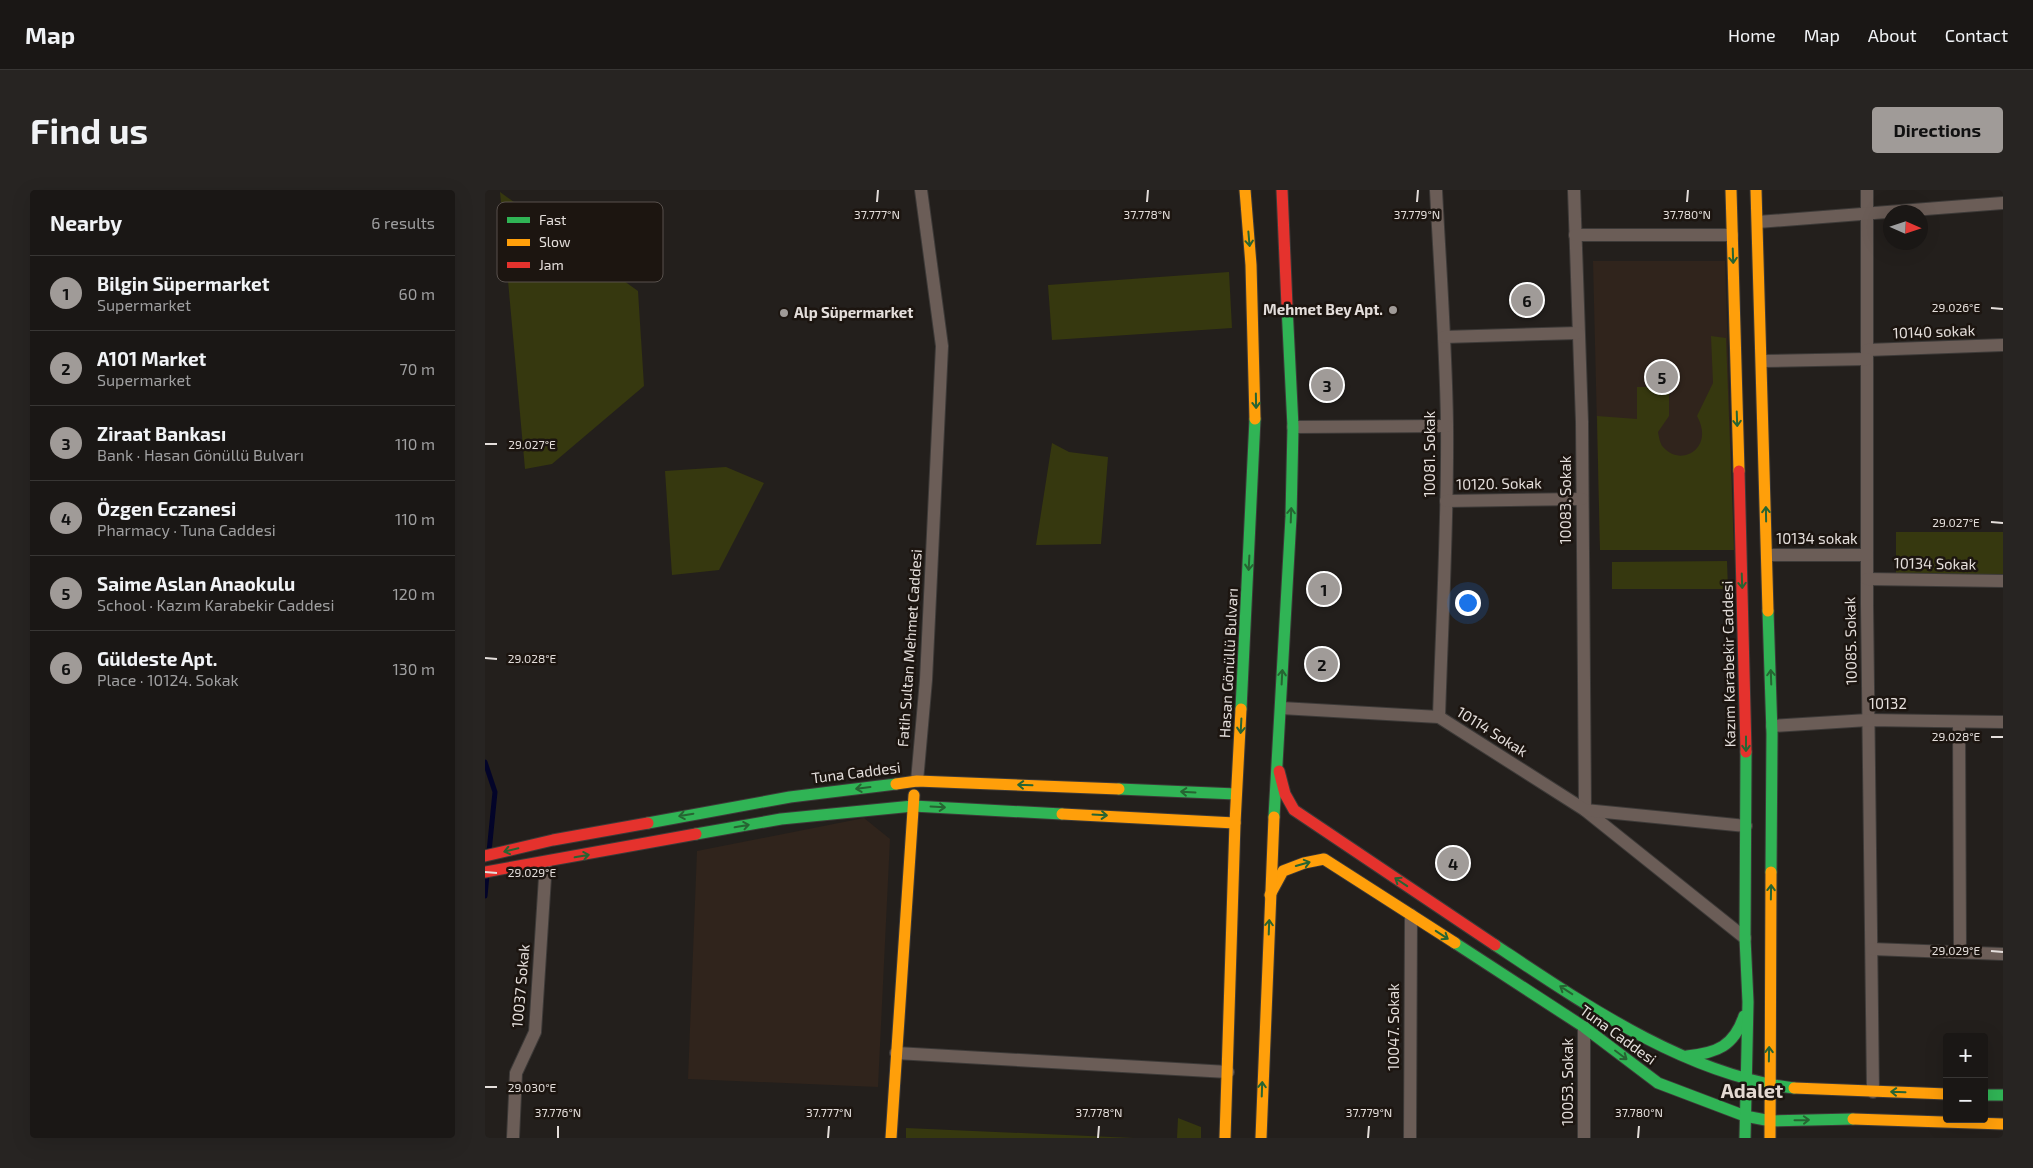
<!DOCTYPE html>
<meta charset="utf-8">
<style>
:root{--surface:#1a1715;--page:#272422;--text:#f1f3f6;--muted:#9f9fa0;--line:#383634;--accent:#a09b98}
body{margin:0;font-family:"Exo 2",sans-serif;background:var(--page);color:var(--text)}
.controls{position:absolute;right:15px;bottom:15px;display:grid;overflow:hidden;border-radius:5px;box-shadow:0 5px 20px #0002}
.controls button{width:45px;height:45px;display:grid;place-items:center;padding:0;border:0;border-bottom:1px solid var(--line);background:var(--surface);color:var(--text);font:25px sans-serif}
.compass{position:absolute;left:1398px;top:15px;width:45px;height:45px;border-radius:50%;background:var(--surface);box-shadow:0 5px 20px #0002;rotate:93deg}
.you{position:absolute;left:982px;top:412px;width:18px;height:18px;margin:-12px;border:4px solid #fff;border-radius:50%;background:#1a73e8;box-shadow:0 0 0 8px #1a73e833}
.badge{display:grid;place-items:center;width:32px;height:32px;border-radius:50%;background:var(--accent);color:#111;font-size:16px;font-weight:700}
.pin{position:absolute;translate:-50% -50%;border:2px solid #fff;box-shadow:0 1px 5px #0006}
.list{margin:0;padding:0;list-style:none}
h2{display:flex;justify-content:space-between;align-items:center;height:65px;margin:0;padding:0 20px;font-size:21px}
h2 small{font-size:16px;font-weight:400;color:var(--muted)}
.list li{display:grid;grid-template-columns:32px 1fr auto;gap:15px;align-items:center;box-sizing:border-box;height:75px;padding:0 20px;border-top:1px solid var(--line)}
.list b{display:block;font-size:19px;white-space:nowrap}
.list p{margin:0;font-size:16px;white-space:nowrap;color:var(--muted)}
.list em{font-size:16px;font-style:normal;color:var(--muted)}
.map{position:relative;flex:none;width:1518px;height:948px;overflow:hidden;border-radius:5px}
header{display:flex;align-items:center;gap:30px;box-sizing:border-box;height:70px;padding:0 25px;background:var(--surface);border-bottom:1px solid var(--line)}
header strong{font-size:24px}
nav{display:flex;gap:28px;margin-inline-start:auto;font-size:18px}
.intro{display:flex;align-items:center;justify-content:space-between;box-sizing:border-box;height:120px;padding:0 30px}
h1{margin:0;font-size:35px}
.button{padding:12px 22px;border-radius:5px;background:var(--accent);color:#111;font-size:18px;font-weight:700}
main{display:flex;gap:30px;padding:0 30px}
aside{flex:1;background:var(--surface);border-radius:5px;box-shadow:0 5px 20px #0002}
.map>svg:first-child{display:block}
</style>
<header>
<strong>Map</strong>
<nav><a>Home</a><a>Map</a><a>About</a><a>Contact</a></nav>
</header>
<div class="intro"><h1>Find us</h1><a class="button">Directions</a></div>
<main>
<aside>
<h2>Nearby<small>6 results</small></h2>
<ul class="list">
<li><span class="badge">1</span><div><b>Bilgin Süpermarket</b><p>Supermarket</p></div><em>60 m</em></li>
<li><span class="badge">2</span><div><b>A101 Market</b><p>Supermarket</p></div><em>70 m</em></li>
<li><span class="badge">3</span><div><b>Ziraat Bankası</b><p>Bank · Hasan Gönüllü Bulvarı</p></div><em>110 m</em></li>
<li><span class="badge">4</span><div><b>Özgen Eczanesi</b><p>Pharmacy · Tuna Caddesi</p></div><em>110 m</em></li>
<li><span class="badge">5</span><div><b>Saime Aslan Anaokulu</b><p>School · Kazım Karabekir Caddesi</p></div><em>120 m</em></li>
<li><span class="badge">6</span><div><b>Güldeste Apt.</b><p>Place · 10124. Sokak</p></div><em>130 m</em></li>
</ul>
</aside>
<div class="map">
<svg width="1518" height="948" viewBox="0 0 1518 948">
<rect width="100%" height="100%" fill="#231f1c"/>
<g fill="#30241c">
<path d="M 1108,71 L 1240,71 L 1249,360 L 1115,360 Z"/>
<path d="M 379,628 L 405,649 L 393,897 L 203,889 L 212,661 Z"/>
</g>
<g fill="#36380f">
<path d="M 15,2 L 153,101 L 159,196 L 67,274 L 40,279 Z"/>
<path d="M 744,82 L 747,138 L 567,150 L 563,95 Z"/>
<path d="M 1226,146 L 1241,148 L 1249,360 L 1115,360 L 1112,226 L 1152,229 L 1152,197 L 1184,197 L 1184,226 L 1173,242 C 1174,247 1175,254 1178,257 C 1196,278 1230,258 1212,226 L 1228,193 Z"/>
<path d="M 567,253 L 584,262 L 623,267 L 616,354 L 551,355 Z"/>
<path d="M 241,277 L 279,293 L 234,380 L 187,385 L 180,281 Z"/>
<rect x="1411" y="342" width="107" height="42"/>
<path d="M 1242,371 L 1243,399 L 1127,399 L 1127,372 Z"/>
<path d="M 693,928 L 716,937 L 716,948 L 692,948 Z"/>
<path d="M 421,938 L 649,948 L 421,948 Z"/>
</g>
<g fill="none" stroke-linecap="round" stroke-linejoin="round">
<g stroke="#030429" stroke-width="5">
<path d="M 0,572 L 10,602 L 4,662"/>
<path d="M 0,706 L 2,685"/>
</g>
<g stroke="#3d3a38" stroke-width="14">
<g id="street">
<path d="M 951,0 C 955,78 961,157 962,235 C 963,333 957,430 954,527"/>
<path d="M 1089,0 L 1097,232 L 1100,620 L 1260,748"/>
<path d="M 1382,0 L 1382,415 L 1388,902"/>
<path d="M 1273,32 L 1518,13"/>
<path d="M 1090,45 L 1247,45"/>
<path d="M 959,147 L 1093,143"/>
<path d="M 1382,160 L 1518,155"/>
<path d="M 1277,171 L 1382,169"/>
<path d="M 808,237 L 962,236"/>
<path d="M 961,311 L 1097,309"/>
<path d="M 1282,365 L 1382,365"/>
<path d="M 1382,389 L 1518,391"/>
<path d="M 796,518 L 954,527 L 1100,620 L 1261,636"/>
<path d="M 1474,532 L 1475,762"/>
<path d="M 1287,536 L 1383,530 L 1518,532"/>
<path d="M 432,591 L 441,490 L 457,156 L 436,0"/>
<path d="M 1387,759 L 1518,764"/>
<path d="M 411,863 L 743,882"/>
<path d="M 28,948 L 31,883 L 50,842 L 61,672"/>
<path d="M 925,948 L 926,725"/>
<path d="M 1099,948 L 1099,837"/>
</g>
</g>
<g stroke="#3d3a38" stroke-width="13">
<g id="fast">
<path d="M 1283,421 L 1287,544 L 1286,682"/>
<path d="M 756,519 L 770,229"/>
<path d="M 634,599 L 751,604"/>
<path d="M 789,627 L 806,327 L 808,237 L 802,116"/>
<path d="M 163,633 L 305,607 L 411,594"/>
<path d="M 211,644 L 296,629 L 428,616 L 577,624"/>
<path d="M 970,753 L 1099,837 L 1173,893 L 1260,926 L 1286,931 L 1368,929"/>
<path d="M 1010,755 C 1099,814 1201,885 1309,898"/>
<path d="M 1202,866 C 1232,863 1249,856 1259,826"/>
<path d="M 1499,905 L 1518,905"/>
<path d="M 1260,948 L 1263,812 L 1260,748 L 1261,562"/>
</g>
</g>
<g stroke="#3d3a38" stroke-width="13">
<g id="slow">
<path d="M 760,0 L 766,75 L 770,229"/>
<path d="M 1246,0 L 1254,281"/>
<path d="M 1271,0 L 1283,421"/>
<path d="M 411,594 L 432,591 L 634,599"/>
<path d="M 577,624 L 750,633"/>
<path d="M 785,705 L 798,681 L 819,673 L 839,669 L 970,753"/>
<path d="M 1309,898 L 1462,904"/>
<path d="M 1368,929 L 1518,934"/>
<path d="M 406,948 L 429,605"/>
<path d="M 740,948 L 750,633 L 756,519"/>
<path d="M 776,948 L 789,627"/>
<path d="M 1285,948 L 1286,682"/>
</g>
</g>
<g stroke="#3d3a38" stroke-width="13">
<g id="jam">
<path d="M 797,0 L 802,116"/>
<path d="M 1254,281 L 1261,562"/>
<path d="M 794,581 L 800,604 L 809,620 L 1010,755"/>
<path d="M 0,666 L 68,650 L 163,633"/>
<path d="M 0,682 L 211,644"/>
</g>
</g>
<use href="#street" stroke="#6b5d57" stroke-width="12"/>
<use href="#fast" stroke="#30b455" stroke-width="11"/>
<use href="#slow" stroke="#ff9f0a" stroke-width="11"/>
<use href="#jam" stroke="#e5322d" stroke-width="11"/>
</g>
<defs><path id="oneway-shaft" d="M-6 0H5M1.5-3L5.5 0L1.5 3" fill="none" stroke-width="1.6" stroke-linecap="round" stroke-linejoin="round" transform="scale(1.25)"/></defs>
<g stroke="#266432">
<use href="#oneway-shaft" transform="translate(764 49) rotate(85)"/>
<use href="#oneway-shaft" transform="translate(1248 66) rotate(88)"/>
<use href="#oneway-shaft" transform="translate(771 211) rotate(89)"/>
<use href="#oneway-shaft" transform="translate(1252 229) rotate(88)"/>
<use href="#oneway-shaft" transform="translate(1281 324) rotate(-91)"/>
<use href="#oneway-shaft" transform="translate(806 325) rotate(-88)"/>
<use href="#oneway-shaft" transform="translate(764 373) rotate(93)"/>
<use href="#oneway-shaft" transform="translate(1257 391) rotate(88)"/>
<use href="#oneway-shaft" transform="translate(797 487) rotate(-87)"/>
<use href="#oneway-shaft" transform="translate(1286 487) rotate(-92)"/>
<use href="#oneway-shaft" transform="translate(756 536) rotate(93)"/>
<use href="#oneway-shaft" transform="translate(1261 554) rotate(90)"/>
<use href="#oneway-shaft" transform="translate(540 595) rotate(-178)"/>
<use href="#oneway-shaft" transform="translate(378 598) rotate(173)"/>
<use href="#oneway-shaft" transform="translate(703 602) rotate(-177)"/>
<use href="#oneway-shaft" transform="translate(453 617) rotate(3)"/>
<use href="#oneway-shaft" transform="translate(201 625) rotate(170)"/>
<use href="#oneway-shaft" transform="translate(615 625) rotate(3)"/>
<use href="#oneway-shaft" transform="translate(257 636) rotate(-10)"/>
<use href="#oneway-shaft" transform="translate(26 660) rotate(167)"/>
<use href="#oneway-shaft" transform="translate(97 666) rotate(-10)"/>
<use href="#oneway-shaft" transform="translate(818 674) rotate(-16)"/>
<use href="#oneway-shaft" transform="translate(916 692) rotate(-146)"/>
<use href="#oneway-shaft" transform="translate(1286 702) rotate(-89)"/>
<use href="#oneway-shaft" transform="translate(784 737) rotate(-88)"/>
<use href="#oneway-shaft" transform="translate(957 745) rotate(33)"/>
<use href="#oneway-shaft" transform="translate(1081 800) rotate(-147)"/>
<use href="#oneway-shaft" transform="translate(1284 864) rotate(-89)"/>
<use href="#oneway-shaft" transform="translate(1136 865) rotate(37)"/>
<use href="#oneway-shaft" transform="translate(777 899) rotate(-88)"/>
<use href="#oneway-shaft" transform="translate(1413 902) rotate(-178)"/>
<use href="#oneway-shaft" transform="translate(1317 930) rotate(-1)"/>
</g>
<path fill="none" stroke="#e4dedb" stroke-width="2" d="M 392,12 L 393,0M 662,12 L 663,0M 932,12 L 933,0M 1202,12 L 1203,0M 1506,118 L 1518,119M 0,254 L 12,254M 1506,332 L 1518,333M 0,468 L 12,469M 1506,547 L 1518,547M 0,682 L 12,683M 1506,761 L 1518,762M 0,897 L 12,897M 73,948 L 73,936M 343,948 L 344,936M 613,948 L 614,936M 883,948 L 884,936M 1153,948 L 1154,936"/>
<g fill="#a09b98" stroke="#1c1510" stroke-width="2">
<circle cx="908" cy="120" r="5"/>
<circle cx="299" cy="123" r="5"/>
</g>
<g text-anchor="middle" stroke-width="5" stroke-linejoin="round" paint-order="stroke">
<g font-size="15" font-weight="bold" fill="#e4dedb" stroke="#1c1510" text-anchor="end">
<text x="898" y="125">Mehmet Bey Apt.</text>
<text x="309" y="128" text-anchor="start">Alp Süpermarket</text>
</g>
<g font-size="15" fill="#e4dedb" stroke="#1c1510">
<text transform="translate(1449 142) rotate(-2)" y="5">10140 sokak</text>
<text transform="translate(945 264) rotate(-90)" y="5">10081. Sokak</text>
<text transform="translate(1014 294) rotate(-1)" y="5">10120. Sokak</text>
<text transform="translate(1081 310) rotate(-90)" y="5">10083. Sokak</text>
<text x="1332" y="354">10134 sokak</text>
<text transform="translate(1450 374) rotate(1)" y="5">10134 Sokak</text>
<text transform="translate(1366 451) rotate(-91)" y="5">10085. Sokak</text>
<text transform="translate(425 458) rotate(-86)" y="5">Fatih Sultan Mehmet Caddesi</text>
<text transform="translate(744 473) rotate(-87)" y="5">Hasan Gönüllü Bulvarı</text>
<text transform="translate(1244 474) rotate(-91)" y="5">Kazım Karabekir Caddesi</text>
<text x="1403" y="519">10132</text>
<text transform="translate(1007 542) rotate(32)" y="5">10114 Sokak</text>
<text transform="translate(371 583) rotate(-7)" y="5">Tuna Caddesi</text>
<text transform="translate(36 796) rotate(-85)" y="5">10037 Sokak</text>
<text transform="translate(909 837) rotate(-90)" y="5">10047. Sokak</text>
<text transform="translate(1133 845) rotate(36)" y="5">Tuna Caddesi</text>
<text transform="translate(1083 892) rotate(-90)" y="5">10053. Sokak</text>
</g>
<g font-size="20" font-weight="bold" fill="#e4d9d2" stroke="#1c1510">
<text x="1267" y="908">Adalet</text>
</g>
</g>
<rect x="12" y="12" width="166" height="80" rx="8" fill="#1c1510" stroke="#58514d" stroke-width="1"/>
<rect x="22" y="27" width="23" height="6" fill="#30b455"/>
<rect x="22" y="49" width="23" height="7" fill="#ff9f0a"/>
<rect x="22" y="72" width="23" height="6" fill="#e5322d"/>
<g font-size="14" fill="#e4dedb">
<text x="54" y="35">Fast</text>
<text x="54" y="57">Slow</text>
<text x="54" y="80">Jam</text>
</g>
<g font-size="12" text-anchor="middle" fill="#e4dedb" stroke="#1c1510" stroke-width="5" stroke-linejoin="round" paint-order="stroke">
<text x="392" y="29">37.777°N</text>
<text x="662" y="29">37.778°N</text>
<text x="932" y="29">37.779°N</text>
<text x="1202" y="29">37.780°N</text>
<text x="1471" y="122">29.026°E</text>
<text x="47" y="259">29.027°E</text>
<text x="1471" y="337">29.027°E</text>
<text x="47" y="473">29.028°E</text>
<text x="1471" y="551">29.028°E</text>
<text x="47" y="687">29.029°E</text>
<text x="1471" y="765">29.029°E</text>
<text x="47" y="902">29.030°E</text>
<text x="73" y="927">37.776°N</text>
<text x="344" y="927">37.777°N</text>
<text x="614" y="927">37.778°N</text>
<text x="884" y="927">37.779°N</text>
<text x="1154" y="927">37.780°N</text>
</g>
</svg>
<div class="controls">
<button>+</button>
<button>−</button>
</div>
<svg class="compass" viewBox="-18 -18 36 36"><path d="M0-13l5 13h-10z" fill="#e53935"/><path d="M0 13l5-13h-10z" fill="#9f9fa0"/></svg>
<div class="you"></div>
<div class="pin badge" style="left:839px;top:399px">1</div>
<div class="pin badge" style="left:837px;top:474px">2</div>
<div class="pin badge" style="left:842px;top:195px">3</div>
<div class="pin badge" style="left:968px;top:673px">4</div>
<div class="pin badge" style="left:1177px;top:187px">5</div>
<div class="pin badge" style="left:1042px;top:110px">6</div>
</div>
</main>
